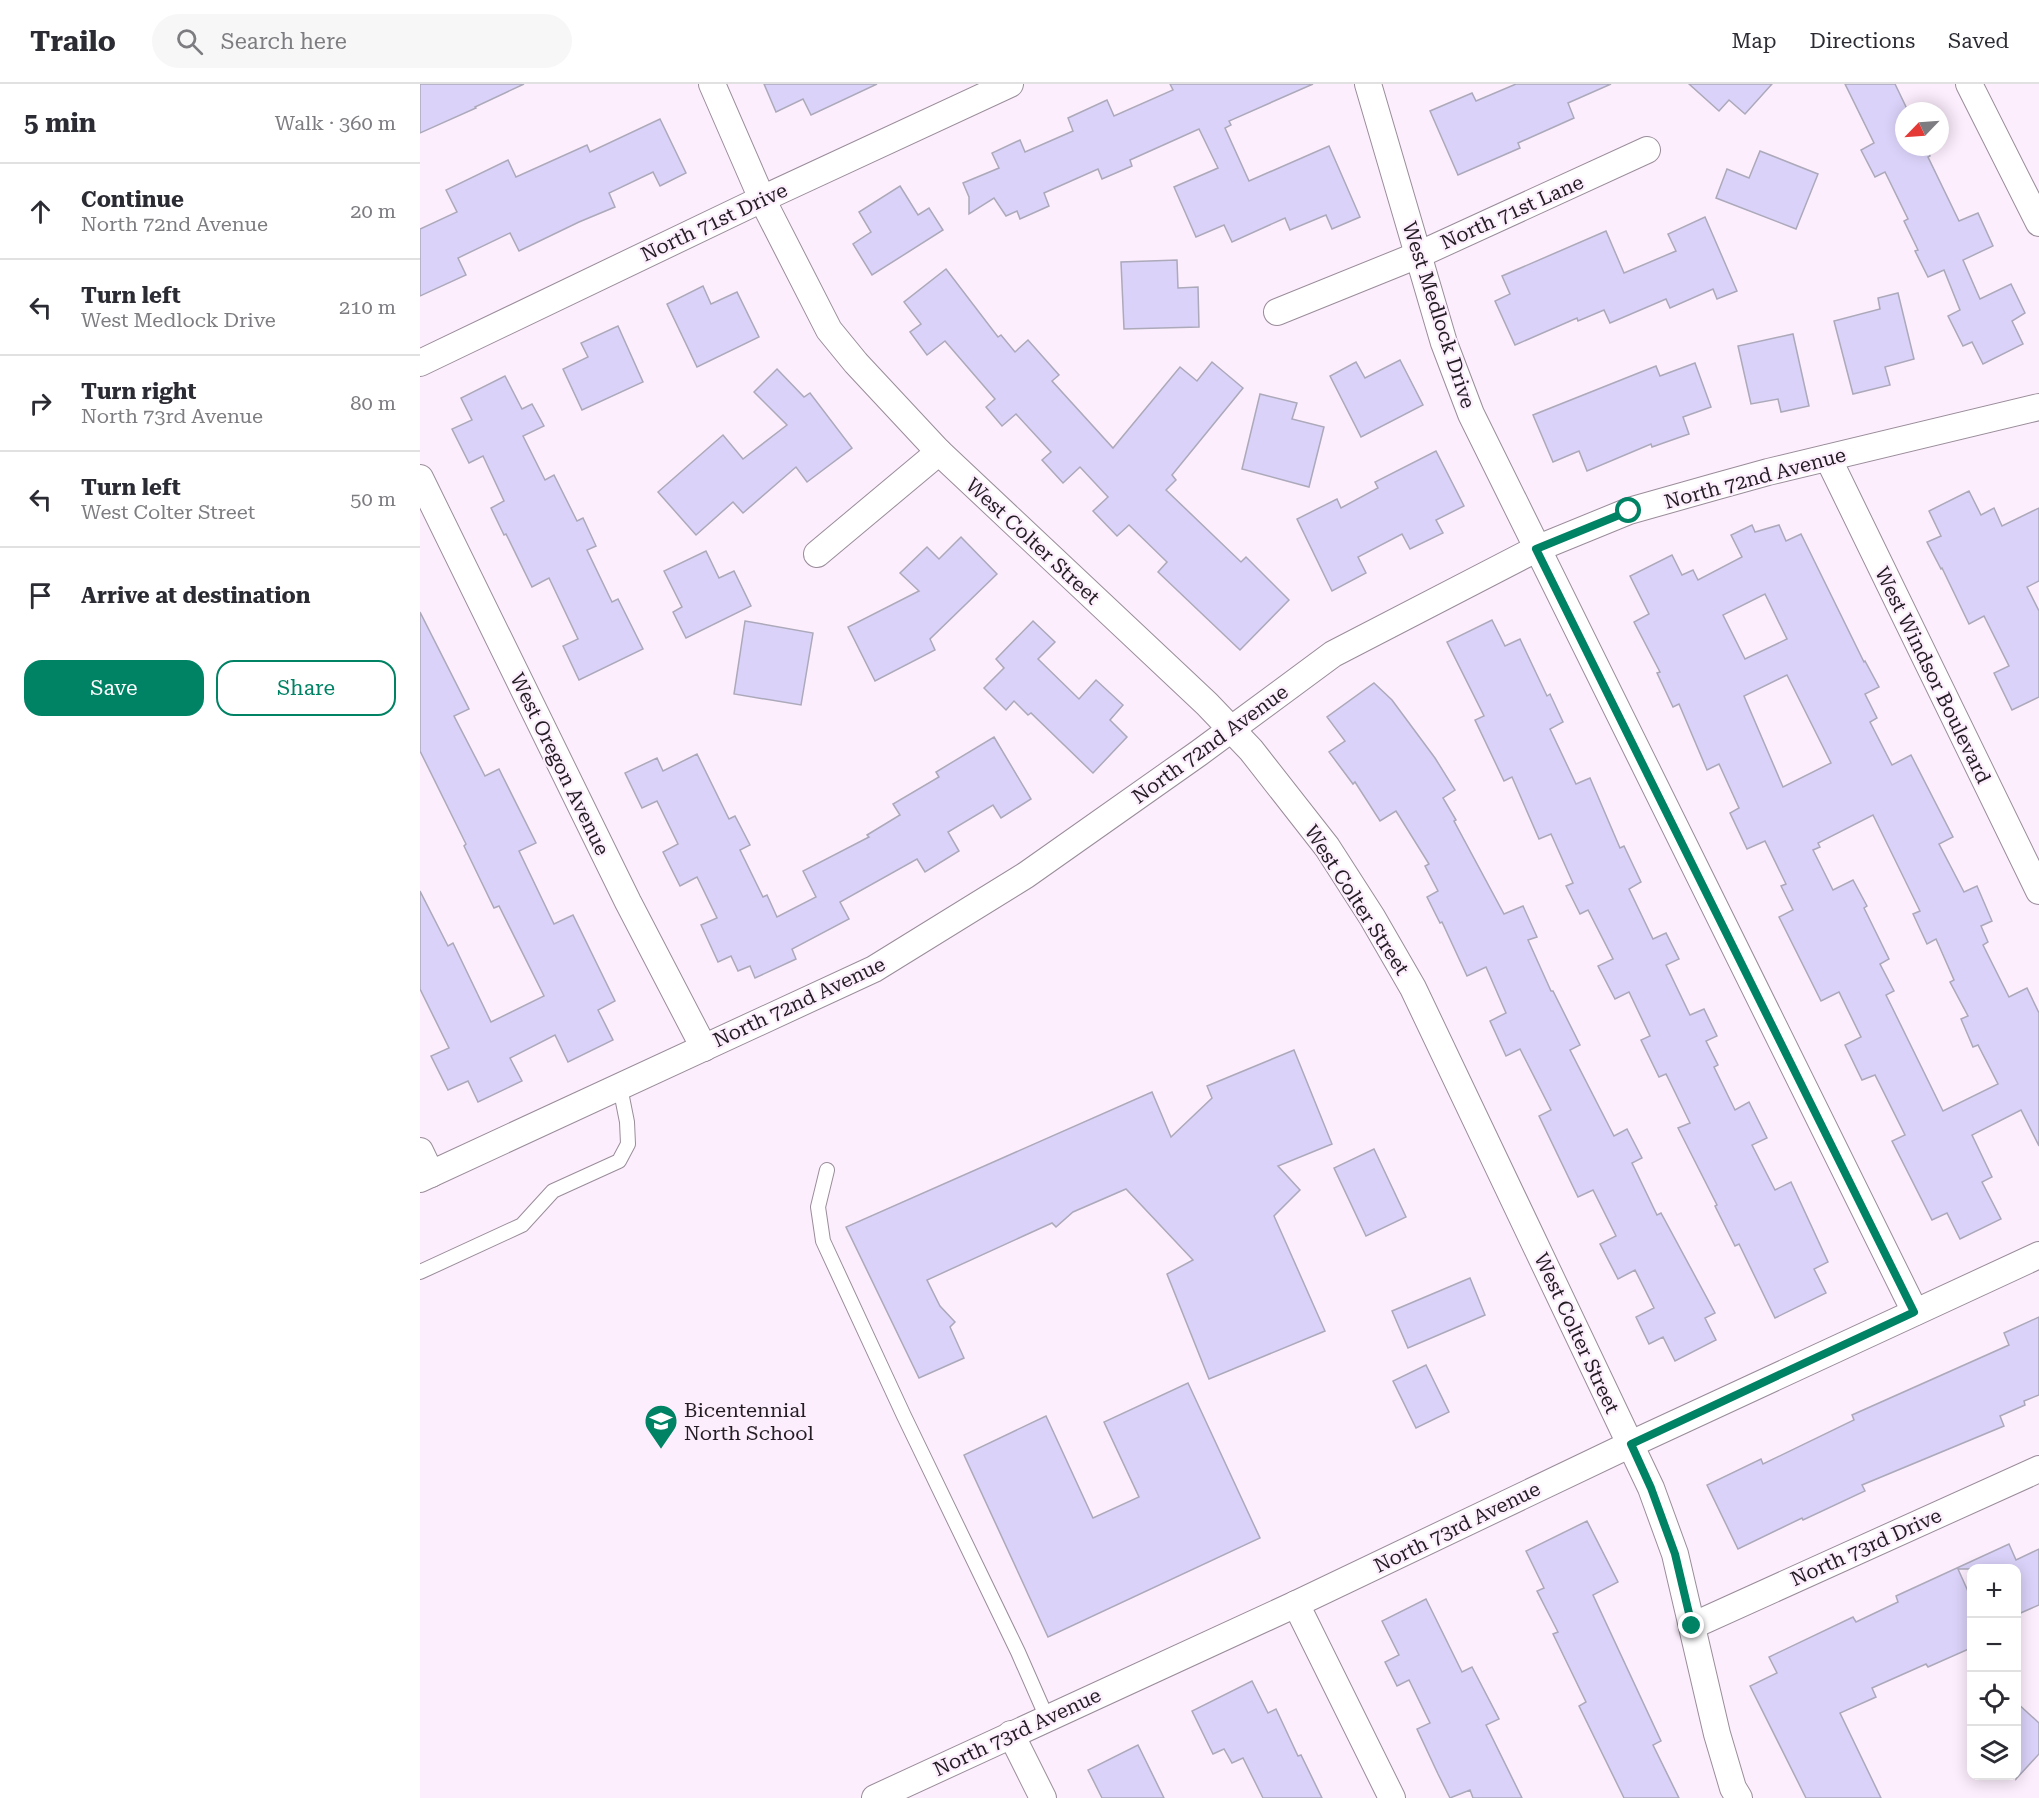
<!DOCTYPE html>
<meta charset="utf-8">
<style>
:root{--surface:#fff;--page:#f7f7f7;--text:#2b2b33;--muted:#7c7c81;--line:#e1e1e2;--accent:#008264}
body{margin:0;font-family:"Roboto Serif",serif;background:var(--page);color:var(--text)}
.controls{position:absolute;right:18px;bottom:18px;display:grid;overflow:hidden;border-radius:12px;box-shadow:0 3px 15px #0003}
.controls button{width:54px;height:54px;display:grid;place-items:center;padding:0;border:0;border-bottom:2px solid var(--line);background:var(--surface);color:var(--text);font:30px sans-serif}
.compass{position:absolute;left:1475px;top:18px;width:54px;height:54px;border-radius:50%;background:var(--surface);box-shadow:0 3px 15px #0003;rotate:245deg}
.stop{position:absolute;width:18px;height:18px;margin:-14px;border:4px solid #008264;border-radius:50%;background:#fff}
.stop.end{background:#008264;border-color:#fff;box-shadow:0 2px 6px #0008}
.list{margin:0;padding:0;list-style:none}
h2{display:flex;justify-content:space-between;align-items:center;height:78px;margin:0;padding:0 24px;font-size:26px}
h2 small{font-size:20px;font-weight:400;color:var(--muted)}
.list li{display:grid;grid-template-columns:39px 1fr auto;gap:18px;align-items:center;box-sizing:border-box;height:96px;padding:0 24px;border-top:2px solid var(--line)}
.list b{display:block;font-size:22px;white-space:nowrap}
.list p{margin:0;font-size:20px;white-space:nowrap;color:var(--muted)}
.list em{font-size:20px;font-style:normal;color:var(--muted)}
.actions{display:flex;gap:12px;padding:18px 24px}
.actions a{flex:1;padding:14px 0;border:2px solid var(--accent);border-radius:18px;text-align:center;font-size:21px;color:var(--accent)}
.actions .main{background:var(--accent);color:#fff}
.icon{flex:none;width:33px;height:33px;fill:none;stroke:currentColor;stroke-width:2;stroke-linecap:round;stroke-linejoin:round}
.map{position:relative;flex:none;width:1619px;height:1714px;overflow:hidden}
header{display:flex;align-items:center;gap:36px;box-sizing:border-box;height:84px;padding:0 30px;background:var(--surface);border-bottom:2px solid var(--line)}
header strong{font-size:28px}
nav{display:flex;gap:33px;margin-inline-start:auto;font-size:21px}
.search{width:420px;height:54px;background:var(--page);display:flex;align-items:center;gap:15px;box-sizing:border-box;padding:0 21px;border-radius:33px;color:var(--muted);font-size:22px}
main{display:flex}
aside{flex:1;background:var(--surface)}
.map>svg:first-child{display:block}
</style>
<header>
<strong>Trailo</strong>
<div class="search"><svg class="icon" aria-label="search" viewBox="0 0 24 24"><circle cx="10" cy="10" r="6"/><path d="M15 15l6 6"/></svg>Search here</div>
<nav><a>Map</a><a>Directions</a><a>Saved</a></nav>
</header>
<main>
<aside>
<h2>5 min<small>Walk · 360 m</small></h2>
<ul class="list">
<li><svg class="icon" aria-label="ahead" viewBox="0 0 24 24"><path d="M12 20V5M6 11l6-6 6 6"/></svg><div><b>Continue</b><p>North 72nd Avenue</p></div><em>20 m</em></li>
<li><svg class="icon" aria-label="left" viewBox="0 0 24 24"><path d="M17 20v-9H6M10 6l-5 5 5 5"/></svg><div><b>Turn left</b><p>West Medlock Drive</p></div><em>210 m</em></li>
<li><svg class="icon" aria-label="right" viewBox="0 0 24 24"><path d="M7 20v-9h11M14 6l5 5-5 5"/></svg><div><b>Turn right</b><p>North 73rd Avenue</p></div><em>80 m</em></li>
<li><svg class="icon" aria-label="left" viewBox="0 0 24 24"><path d="M17 20v-9H6M10 6l-5 5 5 5"/></svg><div><b>Turn left</b><p>West Colter Street</p></div><em>50 m</em></li>
<li><svg class="icon" aria-label="arrive" viewBox="0 0 24 24"><path d="M6 21V4h12l-3 4 3 4H6"/></svg><div><b>Arrive at destination</b></div></li>
</ul>
<div class="actions"><a class="main">Save</a><a>Share</a></div>
</aside>
<div class="map">
<svg width="1619" height="1714" viewBox="0 0 1619 1714">
<rect width="100%" height="100%" fill="#fdeefd"/>
<g fill="#dad2f8" stroke="#aca9ba" stroke-width="1.5" fill-rule="evenodd">
<path d="M 0,0 L 104,0 L 55,23 L 56,24 L 0,49 Z"/>
<path d="M 344,0 L 457,0 L 391,31 L 383,15 L 356,28 Z"/>
<path d="M 750,0 L 893,0 L 809,37 L 811,41 L 805,44 L 829,97 L 909,62 L 940,133 L 912,145 L 906,131 L 870,146 L 865,134 L 812,158 L 804,141 L 776,153 L 754,103 L 798,84 L 779,45 L 710,76 L 712,82 L 682,95 L 678,85 L 624,109 L 629,122 L 600,135 L 597,127 L 586,132 L 574,114 L 549,130 L 549,113 L 543,99 L 579,84 L 572,69 L 600,56 L 605,68 L 653,47 L 648,34 L 687,16 L 694,32 L 753,6 Z"/>
<path d="M 1096,0 L 1191,0 L 1148,19 L 1154,34 L 1098,59 L 1100,64 L 1038,91 L 1010,27 L 1052,9 L 1056,17 Z"/>
<path d="M 1269,0 L 1352,0 L 1325,30 L 1309,16 L 1299,27 Z"/>
<path d="M 1425,0 L 1475,0 L 1488,27 L 1484,27 L 1484,63 L 1506,63 L 1510,72 L 1508,73 L 1539,137 L 1558,129 L 1573,162 L 1543,176 L 1560,215 L 1591,200 L 1605,229 L 1592,237 L 1603,260 L 1563,280 L 1552,258 L 1543,262 L 1528,232 L 1540,226 L 1524,186 L 1508,193 L 1495,167 L 1498,166 L 1484,137 L 1488,135 L 1465,88 L 1455,93 L 1441,66 L 1454,59 Z"/>
<path d="M 240,35 L 266,89 L 240,102 L 233,88 L 189,109 L 195,123 L 159,138 L 99,167 L 90,149 L 38,174 L 46,191 L 0,212 L 0,145 L 37,128 L 26,106 L 88,76 L 96,93 L 167,61 L 170,68 Z"/>
<path d="M 1340,67 L 1398,90 L 1376,145 L 1296,114 L 1307,85 L 1329,94 Z"/>
<path d="M 480,102 L 498,131 L 509,124 L 523,146 L 452,191 L 433,160 L 451,148 L 439,128 Z"/>
<path d="M 1285,133 L 1317,207 L 1297,215 L 1293,205 L 1250,224 L 1246,215 L 1190,239 L 1184,226 L 1158,237 L 1157,234 L 1095,261 L 1075,217 L 1090,210 L 1082,192 L 1186,147 L 1204,189 L 1256,167 L 1248,150 Z"/>
<path d="M 757,176 L 758,204 L 778,203 L 779,243 L 704,245 L 701,178 Z"/>
<path d="M 526,185 L 578,253 L 581,251 L 595,268 L 608,256 L 639,291 L 632,297 L 693,364 L 760,283 L 777,297 L 792,278 L 823,304 L 752,391 L 756,396 L 746,406 L 821,478 L 826,473 L 869,516 L 820,566 L 738,488 L 747,478 L 709,441 L 697,452 L 673,427 L 688,413 L 660,383 L 643,399 L 622,376 L 631,368 L 596,330 L 582,342 L 566,323 L 575,315 L 525,257 L 507,271 L 490,248 L 501,240 L 484,218 Z"/>
<path d="M 283,202 L 291,220 L 317,208 L 339,253 L 277,283 L 247,220 Z"/>
<path d="M 1478,209 L 1494,275 L 1465,283 L 1470,301 L 1433,310 L 1414,237 L 1460,225 L 1458,214 Z"/>
<path d="M 198,242 L 223,298 L 162,326 L 143,285 L 168,273 L 161,259 Z"/>
<path d="M 1373,250 L 1389,322 L 1361,328 L 1358,315 L 1331,320 L 1318,262 Z"/>
<path d="M 980,276 L 1003,321 L 941,353 L 910,292 L 936,278 L 945,294 Z"/>
<path d="M 1275,279 L 1291,323 L 1263,333 L 1269,350 L 1232,363 L 1231,360 L 1167,387 L 1159,367 L 1133,378 L 1113,331 L 1236,282 L 1240,292 Z"/>
<path d="M 357,285 L 384,313 L 390,309 L 432,364 L 387,398 L 376,383 L 323,429 L 313,418 L 276,451 L 238,408 L 303,351 L 323,375 L 367,341 L 334,308 Z"/>
<path d="M 85,292 L 102,325 L 112,320 L 124,342 L 103,352 L 125,396 L 134,391 L 157,437 L 163,434 L 176,462 L 167,466 L 192,518 L 198,515 L 223,565 L 159,596 L 143,562 L 158,555 L 129,494 L 112,503 L 86,450 L 84,451 L 71,424 L 84,417 L 63,372 L 49,379 L 32,345 L 52,336 L 41,314 Z"/>
<path d="M 840,310 L 877,319 L 872,335 L 904,343 L 889,403 L 822,385 Z"/>
<path d="M 1016,367 L 1044,422 L 1016,436 L 1023,449 L 990,465 L 982,450 L 938,473 L 946,489 L 912,507 L 877,435 L 917,415 L 921,424 L 958,404 L 955,398 Z"/>
<path d="M 1549,407 L 1561,431 L 1574,424 L 1582,442 L 1619,424 L 1619,497 L 1607,503 L 1619,527 L 1619,613 L 1592,626 L 1574,589 L 1589,582 L 1564,532 L 1549,540 L 1522,484 L 1521,485 L 1507,458 L 1521,452 L 1509,427 Z"/>
<path d="M 1332,441 L 1335,448 L 1359,441 L 1366,457 L 1381,450 L 1444,578 L 1445,577 L 1459,603 L 1445,610 L 1457,634 L 1450,638 L 1472,681 L 1491,671 L 1533,753 L 1519,760 L 1544,808 L 1557,802 L 1572,837 L 1561,842 L 1568,858 L 1563,861 L 1589,913 L 1607,904 L 1619,929 L 1619,1062 L 1601,1026 L 1552,1051 L 1572,1093 L 1562,1098 L 1581,1135 L 1540,1155 L 1527,1129 L 1512,1136 L 1472,1057 L 1485,1051 L 1455,991 L 1442,996 L 1425,961 L 1441,953 L 1419,908 L 1401,917 L 1359,833 L 1373,826 L 1361,802 L 1366,800 L 1345,757 L 1327,765 L 1310,729 L 1319,724 L 1299,680 L 1287,686 L 1259,620 L 1253,623 L 1237,589 L 1240,588 L 1214,538 L 1229,530 L 1210,492 L 1252,471 L 1262,491 L 1273,486 L 1278,496 L 1322,473 L 1311,451 ZM 1345,510 L 1367,555 L 1325,575 L 1303,531 ZM 1367,591 L 1411,679 L 1363,703 L 1324,612 ZM 1453,731 L 1500,827 L 1493,830 L 1507,860 L 1516,855 L 1534,896 L 1530,898 L 1548,932 L 1541,935 L 1553,963 L 1558,961 L 1578,1000 L 1523,1027 L 1466,911 L 1474,907 L 1460,880 L 1469,875 L 1444,824 L 1447,822 L 1433,796 L 1413,806 L 1393,766 L 1400,763 L 1398,759 Z"/>
<path d="M 541,453 L 577,490 L 510,555 L 515,566 L 455,597 L 428,543 L 499,507 L 480,489 L 507,463 L 519,475 Z"/>
<path d="M 286,467 L 299,494 L 314,487 L 331,522 L 266,554 L 253,528 L 262,523 L 244,487 Z"/>
<path d="M 0,528 L 49,625 L 34,632 L 65,692 L 79,685 L 116,759 L 99,767 L 134,840 L 153,831 L 195,917 L 178,926 L 193,956 L 148,978 L 135,951 L 90,974 L 102,997 L 58,1018 L 48,997 L 28,1006 L 11,972 L 29,964 L 0,905 L 0,807 L 28,862 L 33,859 L 71,938 L 124,912 L 79,822 L 74,824 L 44,762 L 46,760 L 0,667 Z"/>
<path d="M 1072,536 L 1085,562 L 1100,555 L 1127,612 L 1130,610 L 1143,638 L 1130,645 L 1156,700 L 1170,694 L 1200,764 L 1204,762 L 1221,798 L 1209,805 L 1233,855 L 1246,849 L 1259,875 L 1246,881 L 1270,931 L 1284,925 L 1297,952 L 1286,957 L 1298,981 L 1294,983 L 1315,1026 L 1329,1018 L 1347,1054 L 1332,1061 L 1355,1106 L 1371,1098 L 1408,1178 L 1394,1185 L 1406,1209 L 1355,1234 L 1319,1160 L 1315,1162 L 1295,1122 L 1297,1121 L 1258,1044 L 1270,1039 L 1246,990 L 1239,993 L 1221,956 L 1230,952 L 1209,908 L 1195,915 L 1178,882 L 1193,875 L 1168,826 L 1160,830 L 1146,802 L 1153,799 L 1131,750 L 1119,755 L 1092,693 L 1084,697 L 1055,636 L 1064,632 L 1027,558 Z"/>
<path d="M 325,537 L 393,549 L 381,621 L 314,610 Z"/>
<path d="M 613,537 L 635,558 L 618,575 L 659,615 L 676,596 L 703,621 L 690,636 L 707,653 L 673,689 L 611,629 L 608,631 L 594,617 L 586,626 L 564,604 L 584,584 L 576,575 Z"/>
<path d="M 954,599 L 972,616 L 1015,674 L 1035,706 L 1023,714 L 1036,736 L 1034,737 L 1084,830 L 1103,822 L 1117,853 L 1108,856 L 1131,907 L 1133,907 L 1160,961 L 1150,966 L 1194,1052 L 1207,1045 L 1222,1074 L 1212,1079 L 1237,1131 L 1241,1129 L 1295,1229 L 1285,1234 L 1296,1256 L 1255,1277 L 1243,1253 L 1229,1260 L 1216,1233 L 1234,1224 L 1215,1186 L 1198,1195 L 1180,1160 L 1196,1152 L 1173,1106 L 1158,1113 L 1119,1032 L 1131,1026 L 1100,965 L 1086,972 L 1070,937 L 1086,929 L 1066,883 L 1047,892 L 1022,838 L 1020,839 L 1007,813 L 1018,807 L 1005,782 L 1009,780 L 976,727 L 960,737 L 935,698 L 933,700 L 909,668 L 925,657 L 907,633 Z"/>
<path d="M 574,653 L 611,715 L 581,734 L 573,721 L 528,748 L 539,767 L 505,788 L 497,775 L 420,818 L 429,835 L 372,865 L 376,875 L 335,894 L 330,882 L 318,887 L 311,872 L 298,878 L 281,841 L 297,834 L 277,793 L 260,802 L 243,768 L 258,760 L 237,717 L 222,724 L 205,689 L 237,674 L 243,687 L 277,670 L 309,735 L 315,732 L 330,761 L 320,766 L 343,813 L 347,811 L 357,833 L 396,813 L 383,787 L 449,753 L 447,751 L 480,731 L 473,720 L 519,693 L 516,688 Z"/>
<path d="M 874,966 L 912,1060 L 858,1082 L 880,1106 L 854,1132 L 905,1247 L 789,1295 L 747,1190 L 773,1176 L 706,1105 L 653,1128 L 636,1143 L 632,1139 L 507,1196 L 520,1222 L 535,1238 L 530,1243 L 544,1274 L 499,1294 L 426,1143 L 732,1008 L 751,1053 L 792,1014 L 787,1002 Z"/>
<path d="M 954,1065 L 986,1133 L 946,1152 L 914,1084 Z"/>
<path d="M 1050,1194 L 1065,1231 L 988,1264 L 972,1227 Z"/>
<path d="M 1619,1233 L 1619,1311 L 1604,1317 L 1605,1321 L 1580,1332 L 1584,1342 L 1442,1401 L 1445,1407 L 1383,1436 L 1382,1434 L 1318,1465 L 1287,1401 L 1341,1375 L 1343,1380 L 1434,1336 L 1432,1331 L 1589,1261 L 1584,1249 Z"/>
<path d="M 1006,1281 L 1029,1328 L 996,1344 L 973,1297 Z"/>
<path d="M 768,1299 L 840,1454 L 628,1553 L 544,1371 L 626,1332 L 673,1434 L 719,1413 L 684,1338 Z"/>
<path d="M 1167,1437 L 1198,1498 L 1173,1511 L 1241,1657 L 1233,1661 L 1259,1714 L 1204,1714 L 1159,1622 L 1166,1618 L 1133,1550 L 1138,1548 L 1117,1507 L 1124,1504 L 1106,1467 Z"/>
<path d="M 1589,1460 L 1596,1476 L 1619,1465 L 1619,1521 L 1596,1531 L 1596,1485 L 1538,1485 L 1551,1514 L 1551,1564 L 1508,1583 L 1506,1580 L 1452,1604 L 1456,1613 L 1420,1629 L 1461,1714 L 1386,1714 L 1330,1602 L 1357,1589 L 1349,1573 L 1433,1533 L 1436,1538 L 1478,1518 L 1476,1512 Z"/>
<path d="M 1006,1515 L 1042,1588 L 1052,1583 L 1079,1635 L 1066,1641 L 1102,1714 L 1053,1714 L 1050,1706 L 1030,1714 L 1018,1690 L 997,1645 L 1010,1639 L 989,1596 L 977,1602 L 965,1578 L 979,1571 L 962,1537 Z"/>
<path d="M 832,1597 L 848,1629 L 856,1625 L 878,1672 L 881,1671 L 902,1714 L 843,1714 L 823,1674 L 812,1679 L 804,1665 L 793,1670 L 772,1627 Z"/>
<path d="M 1596,1618 L 1619,1639 L 1619,1670 L 1596,1695 Z"/>
<path d="M 718,1661 L 744,1714 L 682,1714 L 668,1686 Z"/>
</g>
<g fill="none" stroke-linecap="round" stroke-linejoin="round">
<g stroke="#9a8d9a" stroke-width="16">
<g id="service">
<path d="M 407,1086 L 398,1123 L 403,1157 L 484,1332 L 598,1568 L 627,1634"/>
<path d="M 0,1188 L 102,1141 L 133,1107 L 199,1077 L 208,1060 L 207,1038 L 200,1003"/>
</g>
</g>
<g stroke="#9a8d9a" stroke-width="28">
<g id="minor">
<path d="M 292,0 L 342,115 L 409,246 L 436,279 L 519,368 L 787,620 L 831,666 L 907,763 L 952,833 L 993,904 L 1231,1404 L 1255,1470 L 1297,1650 L 1313,1704 L 1319,1714"/>
<path d="M 948,0 L 1024,259 L 1051,330 L 1495,1228"/>
<path d="M 1549,0 L 1619,139"/>
<path d="M 857,228 L 998,171 L 1227,66"/>
<path d="M 0,279 L 342,115 L 590,0"/>
<path d="M 1408,374 L 1619,807"/>
<path d="M 0,394 L 208,818 L 284,964"/>
<path d="M 397,470 L 519,368"/>
<path d="M 0,1067 L 11,1090"/>
<path d="M 0,1095 L 454,885 L 606,791 L 779,669 L 913,570 L 1116,465 L 1209,427 L 1294,403 L 1348,388 L 1619,323"/>
<path d="M 876,1520 L 972,1714"/>
<path d="M 1272,1542 L 1619,1385"/>
<path d="M 591,1650 L 623,1714"/>
<path d="M 455,1714 L 876,1520 L 1211,1360 L 1619,1171"/>
</g>
</g>
<use href="#service" stroke="#fff" stroke-width="14"/>
<use href="#minor" stroke="#fff" stroke-width="26"/>
</g>
<g fill="none" stroke-linecap="round" stroke-linejoin="round">
<path stroke="#008264" stroke-width="8" d="M 1209,427 L 1116,465 L 1494,1228 L 1211,1360 L 1231,1404 L 1255,1470 L 1272,1542"/>
</g>
<defs>
<g id="school-pin" transform="scale(1.725)"><path d="M0 17L-7.5 6A9.5 9.5 0 1 1 7.5 6Z" fill="#008264" stroke="#fdeefd"/><path d="M0-5L7-2L0 1L-7-2ZM-4 1L0 2.5L4 1V4Q0 6-4 4Z" fill="#fff"/></g>
</defs>
<g fill-rule="evenodd">
<use href="#school-pin" x="241" y="1337"/>
</g>
<g text-anchor="middle" stroke-width="4.5" stroke-linejoin="round" paint-order="stroke">
<g font-size="20" fill="#231d23" stroke="#fdeefd">
<text transform="translate(1092 128) rotate(-24)" y="7">North 71st Lane</text>
<text transform="translate(294 138) rotate(-25)" y="7">North 71st Drive</text>
<text transform="translate(1019 231) rotate(72)" y="7">West Medlock Drive</text>
<text transform="translate(1335 394) rotate(-15)" y="7">North 72nd Avenue</text>
<text transform="translate(613 457) rotate(43)" y="7">West Colter Street</text>
<text transform="translate(1513 591) rotate(64)" y="7">West Windsor Boulevard</text>
<text transform="translate(790 660) rotate(-36)" y="7">North 72nd Avenue</text>
<text transform="translate(140 680) rotate(64)" y="7">West Oregon Avenue</text>
<text transform="translate(937 816) rotate(57)" y="7">West Colter Street</text>
<text transform="translate(379 918) rotate(-25)" y="7">North 72nd Avenue</text>
<text transform="translate(1157 1249) rotate(65)" y="7">West Colter Street</text>
<text transform="translate(1037 1443) rotate(-26)" y="7">North 73rd Avenue</text>
<text transform="translate(1446 1463) rotate(-24)" y="7">North 73rd Drive</text>
<text transform="translate(597 1648) rotate(-25)" y="7">North 73rd Avenue</text>
</g>
<g font-size="20" fill="#231d23" stroke="#fdeefd" text-anchor="start">
<text x="264" y="1333">Bicentennial<tspan x="264" dy="23">North School</tspan></text>
</g>
</g>
</svg>
<div class="controls">
<button>+</button>
<button>−</button>
<button><svg class="icon" aria-label="locate" viewBox="0 0 24 24"><circle cx="12" cy="12" r="6"/><path d="M12 2v4M12 18v4M2 12h4M18 12h4"/></svg></button>
<button><svg class="icon" aria-label="layers" viewBox="0 0 24 24"><path d="M12 4l9 5-9 5-9-5zM3 14l9 5 9-5"/></svg></button>
</div>
<svg class="compass" viewBox="-18 -18 36 36"><path d="M0-13l5 13h-10z" fill="#e53935"/><path d="M0 13l5-13h-10z" fill="#7c7c81"/></svg>
<div class="stop" style="left:1209px;top:427px"></div>
<div class="stop end" style="left:1272px;top:1542px"></div>
</div>
</main>
